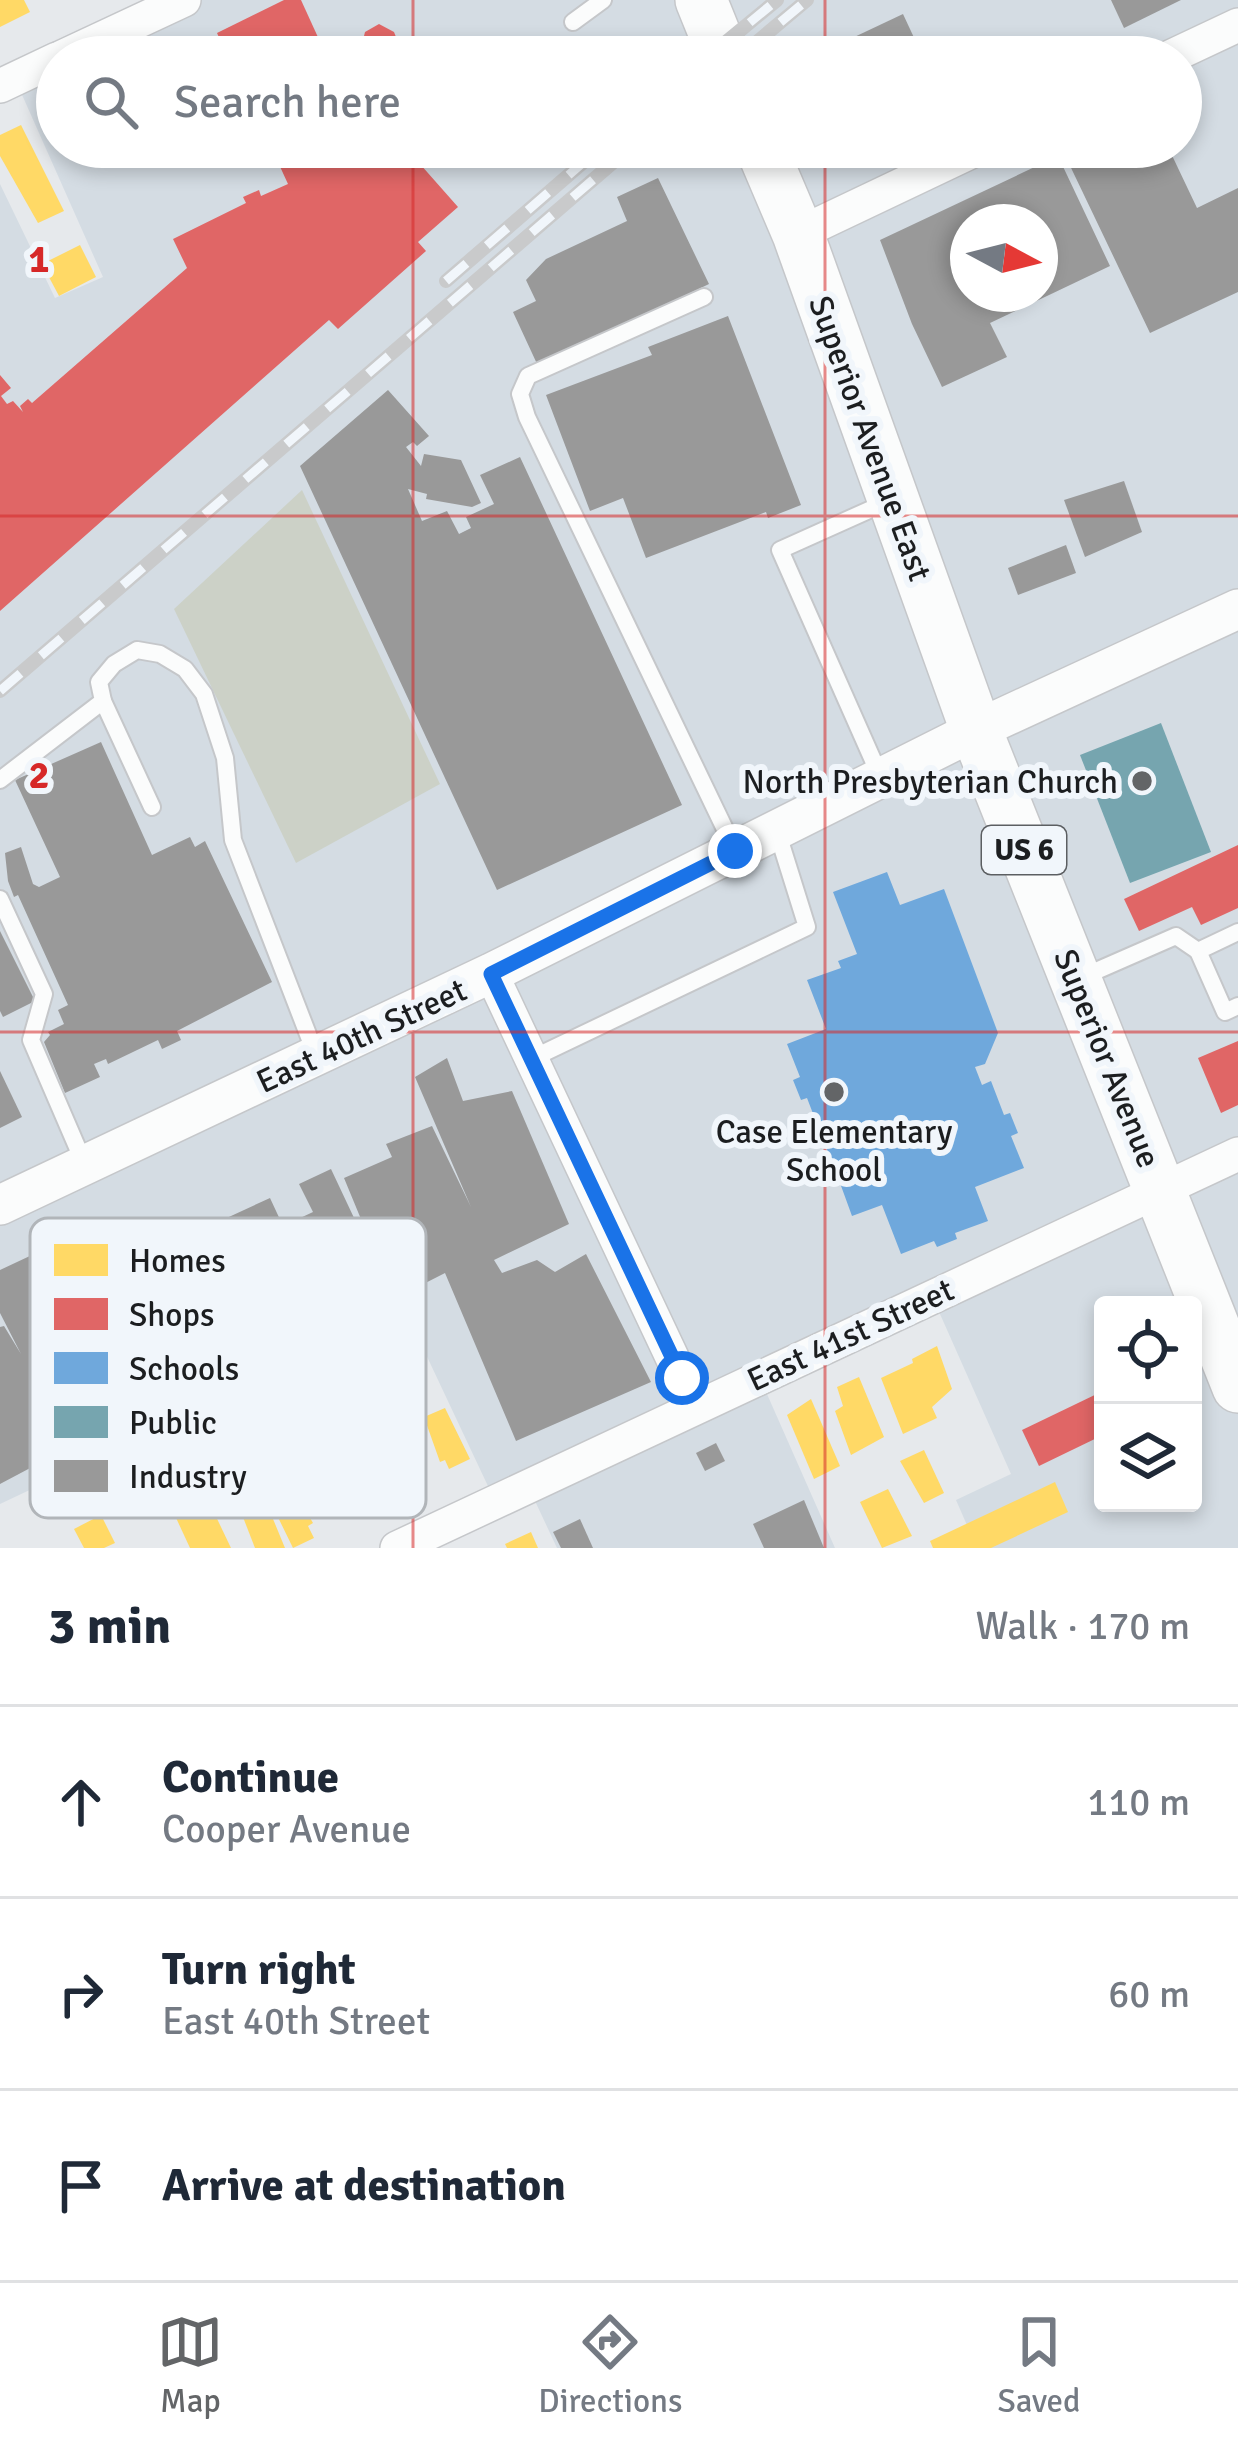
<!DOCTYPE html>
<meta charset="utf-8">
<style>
:root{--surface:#fff;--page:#f2f2f3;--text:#1f2937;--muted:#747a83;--line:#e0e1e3;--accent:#636567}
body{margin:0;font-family:Signika,sans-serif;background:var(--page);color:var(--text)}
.controls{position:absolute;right:36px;bottom:36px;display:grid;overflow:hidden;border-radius:12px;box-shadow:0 6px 18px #0003}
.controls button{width:108px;height:108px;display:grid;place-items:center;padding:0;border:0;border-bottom:3px solid var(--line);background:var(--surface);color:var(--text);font:60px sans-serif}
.compass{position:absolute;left:950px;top:204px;width:108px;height:108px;border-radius:50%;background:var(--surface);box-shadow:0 6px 18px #0003;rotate:97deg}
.stop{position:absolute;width:36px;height:36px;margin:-27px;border:9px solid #1a73e8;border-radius:50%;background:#fff}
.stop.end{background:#1a73e8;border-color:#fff;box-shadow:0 3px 12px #0008}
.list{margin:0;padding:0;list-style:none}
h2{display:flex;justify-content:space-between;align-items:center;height:156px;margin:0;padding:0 48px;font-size:51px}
h2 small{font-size:39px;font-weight:400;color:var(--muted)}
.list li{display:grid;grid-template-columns:78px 1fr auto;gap:36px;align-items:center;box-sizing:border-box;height:192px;padding:0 48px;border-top:3px solid var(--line)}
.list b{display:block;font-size:45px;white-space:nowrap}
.list p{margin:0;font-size:39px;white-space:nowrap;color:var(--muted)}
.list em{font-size:39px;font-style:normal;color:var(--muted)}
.icon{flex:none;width:66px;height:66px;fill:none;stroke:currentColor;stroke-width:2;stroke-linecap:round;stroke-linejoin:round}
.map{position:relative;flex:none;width:1238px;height:1548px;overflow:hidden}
.search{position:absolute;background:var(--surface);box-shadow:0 6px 18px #0003;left:36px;right:36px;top:36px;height:132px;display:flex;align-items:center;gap:30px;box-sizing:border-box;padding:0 42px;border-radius:66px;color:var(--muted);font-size:45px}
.sheet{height:732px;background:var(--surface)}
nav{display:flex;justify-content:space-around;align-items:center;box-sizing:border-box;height:168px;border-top:3px solid var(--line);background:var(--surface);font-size:33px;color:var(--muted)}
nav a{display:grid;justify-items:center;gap:6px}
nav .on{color:var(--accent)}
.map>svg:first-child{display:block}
</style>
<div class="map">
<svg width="1238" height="1548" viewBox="0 0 1238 1548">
<rect width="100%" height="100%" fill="#e6e9ec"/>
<path fill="#d4dce3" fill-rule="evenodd" d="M 184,0 L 1238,0 L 1238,1548 L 977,1548 L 956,1500 L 1011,1474 L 932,1296 L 759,1376 L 835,1548 L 557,1548 L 528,1486 L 495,1501 L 406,1312 L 0,1504 L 0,184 L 55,298 L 103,277 L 15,79 L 57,59 L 57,147 L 1181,147 L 1181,57 L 62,57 ZM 968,222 L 1040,222 L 1040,294 L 968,294 ZM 1103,1305 L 1193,1305 L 1193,1503 L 1103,1503 Z"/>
<path fill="#ccd1c7" d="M 302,490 L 440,784 L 296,863 L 174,609 Z"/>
<g fill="#ffd966">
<path d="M 0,0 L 24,0 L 30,12 L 0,27 Z"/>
<path d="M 21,125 L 64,211 L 38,223 L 0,156 L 0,135 Z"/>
<path d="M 80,245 L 96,277 L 59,296 L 42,264 Z"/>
<path d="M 937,1346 L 952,1389 L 932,1407 L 937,1418 L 903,1434 L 881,1378 L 913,1363 L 912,1359 Z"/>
<path d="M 859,1377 L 884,1437 L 851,1455 L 835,1411 L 843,1406 L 837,1387 Z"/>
<path d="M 811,1399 L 840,1466 L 814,1479 L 787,1415 Z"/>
<path d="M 445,1408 L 470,1459 L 449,1469 L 445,1460 L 440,1462 L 424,1417 Z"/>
<path d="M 924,1450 L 944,1493 L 924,1503 L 900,1461 Z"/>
<path d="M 275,1458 L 313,1523 L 308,1526 L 314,1538 L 293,1548 L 254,1468 Z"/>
<path d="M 1055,1482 L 1068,1512 L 991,1548 L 933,1548 L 930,1541 Z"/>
<path d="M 888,1489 L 912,1536 L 882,1548 L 860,1502 Z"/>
<path d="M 202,1492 L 210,1504 L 231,1548 L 190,1548 L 171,1507 Z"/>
<path d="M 266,1502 L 285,1548 L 255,1548 L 241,1512 Z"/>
<path d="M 101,1515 L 115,1543 L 104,1548 L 84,1548 L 74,1529 Z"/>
<path d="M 531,1532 L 538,1548 L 507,1548 L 505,1544 Z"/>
</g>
<g fill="#e06666">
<path d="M 284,0 L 301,0 L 327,57 L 228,57 L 217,33 Z"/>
<path d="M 379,24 L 394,32 L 404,57 L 343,57 L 361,48 L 365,32 Z"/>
<path d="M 271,147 L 405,147 L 458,207 L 418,242 L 426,251 L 338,329 L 329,320 L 0,611 L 0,375 L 11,388 L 1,396 L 7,404 L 13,401 L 23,412 L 20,406 L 28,399 L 32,403 L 187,268 L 173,239 L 246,203 L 243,197 L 259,190 L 261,196 L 288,184 Z"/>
<path d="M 1238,845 L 1238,908 L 1201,925 L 1192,907 L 1139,931 L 1124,899 Z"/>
<path d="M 1238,1041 L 1238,1105 L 1221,1113 L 1198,1058 Z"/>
<path d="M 1103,1391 L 1103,1435 L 1039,1466 L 1022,1430 Z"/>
</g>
<path fill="#6fa8dc" d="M 887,872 L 900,905 L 944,889 L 998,1033 L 985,1064 L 975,1067 L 982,1085 L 991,1081 L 1004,1115 L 1010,1113 L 1018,1133 L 1011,1136 L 1024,1168 L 975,1187 L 988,1221 L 955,1233 L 957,1239 L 937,1247 L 934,1241 L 901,1254 L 882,1205 L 852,1216 L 840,1183 L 833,1186 L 825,1165 L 832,1163 L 807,1098 L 801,1100 L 793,1080 L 800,1077 L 787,1044 L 826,1029 L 807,980 L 841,968 L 838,961 L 857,954 L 833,892 Z"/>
<path fill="#76a5af" d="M 1161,723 L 1211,852 L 1130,883 L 1080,755 Z"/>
<g fill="#999" fill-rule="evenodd">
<path d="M 1111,0 L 1181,0 L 1124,28 Z"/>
<path d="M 903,14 L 923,57 L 812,57 Z"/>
<path d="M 1066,147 L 1168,147 L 1197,208 L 1238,188 L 1238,292 L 1150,333 L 1062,149 Z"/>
<path d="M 1058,156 L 1110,266 L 990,323 L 1007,357 L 942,387 L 912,324 L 880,240 ZM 968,222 L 1040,222 L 1040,294 L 968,294 Z"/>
<path d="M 658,178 L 709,284 L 538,366 L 513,312 L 536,301 L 526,280 L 546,259 L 627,221 L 617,197 Z"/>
<path d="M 728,316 L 801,505 L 768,518 L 766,512 L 646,558 L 623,498 L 590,511 L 546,395 L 652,355 L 648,347 Z"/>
<path d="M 388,390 L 429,436 L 417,446 L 413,442 L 406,447 L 421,466 L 424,454 L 461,460 L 481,503 L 472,507 L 426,499 L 427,494 L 408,489 L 422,521 L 447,511 L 459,534 L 471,528 L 466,517 L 494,504 L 480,475 L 520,457 L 682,805 L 497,890 L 300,466 Z"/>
<path d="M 1124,481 L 1142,532 L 1085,557 L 1064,500 Z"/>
<path d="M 1066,545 L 1076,573 L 1018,595 L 1008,568 Z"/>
<path d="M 101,742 L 152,855 L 190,837 L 195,847 L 205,841 L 272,982 L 177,1031 L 181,1040 L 162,1049 L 158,1040 L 108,1064 L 106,1059 L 94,1064 L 100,1077 L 65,1093 L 44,1042 L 50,1035 L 48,1032 L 64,1024 L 58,1010 L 68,1005 L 18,895 L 14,897 L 8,881 L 5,853 L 21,847 L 33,884 L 39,887 L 60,877 L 15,780 Z"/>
<path d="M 0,931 L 35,1001 L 3,1017 L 0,1011 Z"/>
<path d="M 447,1058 L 463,1101 L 512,1091 L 569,1224 L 494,1260 L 502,1273 L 537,1260 L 555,1272 L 586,1254 L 651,1382 L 516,1441 L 445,1273 L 394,1299 L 344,1178 L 392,1157 L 386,1144 L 432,1126 L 471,1207 L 415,1077 Z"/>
<path d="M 0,1071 L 22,1117 L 0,1128 Z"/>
<path d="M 331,1169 L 395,1305 L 257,1370 L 194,1233 L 270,1198 L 283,1226 L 313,1212 L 299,1184 Z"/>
<path d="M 81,1232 L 113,1298 L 162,1273 L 181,1310 L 147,1330 L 221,1295 L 249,1367 L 165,1403 L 171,1416 L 73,1458 L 68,1448 L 0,1484 L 0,1327 L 4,1326 L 21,1354 L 0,1313 L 0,1270 Z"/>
<path d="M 716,1443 L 725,1461 L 705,1471 L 696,1453 Z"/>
<path d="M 804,1500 L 824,1548 L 764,1548 L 753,1524 Z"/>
<path d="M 580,1519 L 593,1548 L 561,1548 L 553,1532 Z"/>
</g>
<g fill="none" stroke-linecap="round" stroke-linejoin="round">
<g stroke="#c5c7ca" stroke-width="20">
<g id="service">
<path d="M 573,22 L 603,0"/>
<path d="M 704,297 L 528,376 L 520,394 L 527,417 L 735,850"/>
<path d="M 103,701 L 152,807"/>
<path d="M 880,776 L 780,550 L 887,502"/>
<path d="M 0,780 L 103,701 L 99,682 L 114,664 L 137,650 L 160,654 L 185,669 L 204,694 L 225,758 L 233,840 L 316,1055"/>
<path d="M 0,899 L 44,994 L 31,1040 L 84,1163"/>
<path d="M 1238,932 L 1198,951 L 1225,1012 L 1238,1006"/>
<path d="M 1080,978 L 1176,936 L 1198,951"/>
<path d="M 531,1059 L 807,927 L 777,831"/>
</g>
</g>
<g stroke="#c5c7ca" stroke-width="36">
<g id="minor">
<path d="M 62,57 L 184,0"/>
<path d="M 1170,57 L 1238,25"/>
<path d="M 0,86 L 57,59"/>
<path d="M 798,234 L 981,147"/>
<path d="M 491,973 L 695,1406"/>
<path d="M 397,1548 L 1238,1154"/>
</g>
</g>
<g stroke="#c5c7ca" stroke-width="42">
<path id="tertiary" d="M 0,1205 L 491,973 L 976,730 L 1238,609"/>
</g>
<g stroke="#c5c7ca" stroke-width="54">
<g id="primary">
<path d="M 701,0 L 724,57"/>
<path d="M 761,147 L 798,234 L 976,730 L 1238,1387"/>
</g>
</g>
<use href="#service" stroke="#fbfcfc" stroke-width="16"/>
<use href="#minor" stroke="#fbfcfc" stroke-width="33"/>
<use href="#tertiary" stroke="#fbfcfc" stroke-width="39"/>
<use href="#primary" stroke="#fbfcfc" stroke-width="51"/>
<g stroke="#c9cacb" stroke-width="14">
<g id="rail">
<path d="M 708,57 L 777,0"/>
<path d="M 739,57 L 807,0"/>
<path d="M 446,281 L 601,147"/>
<path d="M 0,691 L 631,147"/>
</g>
</g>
<use href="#rail" stroke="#f1f6fb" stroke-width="9" stroke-dasharray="27" stroke-linecap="butt"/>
</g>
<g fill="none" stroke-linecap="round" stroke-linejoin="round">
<path stroke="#1a73e8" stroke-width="15" d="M 682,1378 L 491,974 L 735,851"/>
</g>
<path fill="none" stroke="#d62828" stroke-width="3" stroke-opacity="0.55" d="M 413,0 L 413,57M 825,0 L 825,57M 413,147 L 413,1548M 825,147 L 825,1548M 0,516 L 1238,516M 0,1032 L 1238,1032"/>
<g fill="#636567" stroke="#f1f6fb" stroke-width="4.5">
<circle cx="1142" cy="781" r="12"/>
<circle cx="834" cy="1092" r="12"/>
</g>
<g text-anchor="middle" stroke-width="12" stroke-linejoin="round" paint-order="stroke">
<rect fill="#f1f6fb" stroke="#5c5f62" stroke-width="3" x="982" y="826" width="84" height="48" rx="9"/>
<g font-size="30" font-weight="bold" fill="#1c1e20">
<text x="1024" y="860">US 6</text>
</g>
<g font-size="33" fill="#1c1e20" stroke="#f1f6fb">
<text transform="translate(871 438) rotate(70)" y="12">Superior Avenue East</text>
<text transform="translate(361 1035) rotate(-25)" y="12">East 40th Street</text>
<text transform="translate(1108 1058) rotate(68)" y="12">Superior Avenue</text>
<text transform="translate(850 1334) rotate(-25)" y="12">East 41st Street</text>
</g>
<g font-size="33" fill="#1c1e20" stroke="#f1f6fb" text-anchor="end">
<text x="1118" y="793">North Presbyterian Church</text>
<text x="834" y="1143" text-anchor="middle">Case Elementary<tspan x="834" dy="38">School</tspan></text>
</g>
</g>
<rect x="30" y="1218" width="396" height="300" rx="18" fill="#f1f6fb" stroke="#b1b5b9" stroke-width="3"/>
<rect x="54" y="1244" width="54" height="32" fill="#ffd966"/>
<rect x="54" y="1298" width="54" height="32" fill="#e06666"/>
<rect x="54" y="1352" width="54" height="32" fill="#6fa8dc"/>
<rect x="54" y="1406" width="54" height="32" fill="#76a5af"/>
<rect x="54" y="1460" width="54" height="32" fill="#999"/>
<g font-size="33" fill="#1c1e20">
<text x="129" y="1272">Homes</text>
<text x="129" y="1326">Shops</text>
<text x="129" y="1380">Schools</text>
<text x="129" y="1434">Public</text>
<text x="129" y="1488">Industry</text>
</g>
<g font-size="39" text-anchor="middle" font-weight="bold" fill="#d62828" stroke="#f1f6fb" stroke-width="12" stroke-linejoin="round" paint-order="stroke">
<text x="39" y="272">1</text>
<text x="39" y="788">2</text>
</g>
</svg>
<div class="controls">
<button><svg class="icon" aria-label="locate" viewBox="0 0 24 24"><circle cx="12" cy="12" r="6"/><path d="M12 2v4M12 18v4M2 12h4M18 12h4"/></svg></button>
<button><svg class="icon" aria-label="layers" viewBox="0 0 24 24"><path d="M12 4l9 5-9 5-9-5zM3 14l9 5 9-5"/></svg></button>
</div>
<svg class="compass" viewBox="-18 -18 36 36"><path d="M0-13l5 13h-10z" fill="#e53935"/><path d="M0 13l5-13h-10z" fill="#747a83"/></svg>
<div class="stop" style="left:682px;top:1378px"></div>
<div class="stop end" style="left:735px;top:851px"></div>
<div class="search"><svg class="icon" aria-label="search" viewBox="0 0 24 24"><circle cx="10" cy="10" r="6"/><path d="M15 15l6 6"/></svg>Search here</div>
</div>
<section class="sheet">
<h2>3 min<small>Walk · 170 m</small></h2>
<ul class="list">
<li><svg class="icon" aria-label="ahead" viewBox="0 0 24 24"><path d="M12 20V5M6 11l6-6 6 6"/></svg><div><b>Continue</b><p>Cooper Avenue</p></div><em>110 m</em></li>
<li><svg class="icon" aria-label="right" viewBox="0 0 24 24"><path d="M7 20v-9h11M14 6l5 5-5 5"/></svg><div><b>Turn right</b><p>East 40th Street</p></div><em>60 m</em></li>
<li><svg class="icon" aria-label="arrive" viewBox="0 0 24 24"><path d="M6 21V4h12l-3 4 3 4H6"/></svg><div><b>Arrive at destination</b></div></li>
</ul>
</section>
<nav>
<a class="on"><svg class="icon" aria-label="map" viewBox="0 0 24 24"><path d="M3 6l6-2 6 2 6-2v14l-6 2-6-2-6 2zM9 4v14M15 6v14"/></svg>Map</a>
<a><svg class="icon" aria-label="directions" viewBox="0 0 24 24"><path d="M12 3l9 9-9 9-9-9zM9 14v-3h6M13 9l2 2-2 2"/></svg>Directions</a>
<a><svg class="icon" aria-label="saved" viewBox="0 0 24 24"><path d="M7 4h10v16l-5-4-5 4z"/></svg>Saved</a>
</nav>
